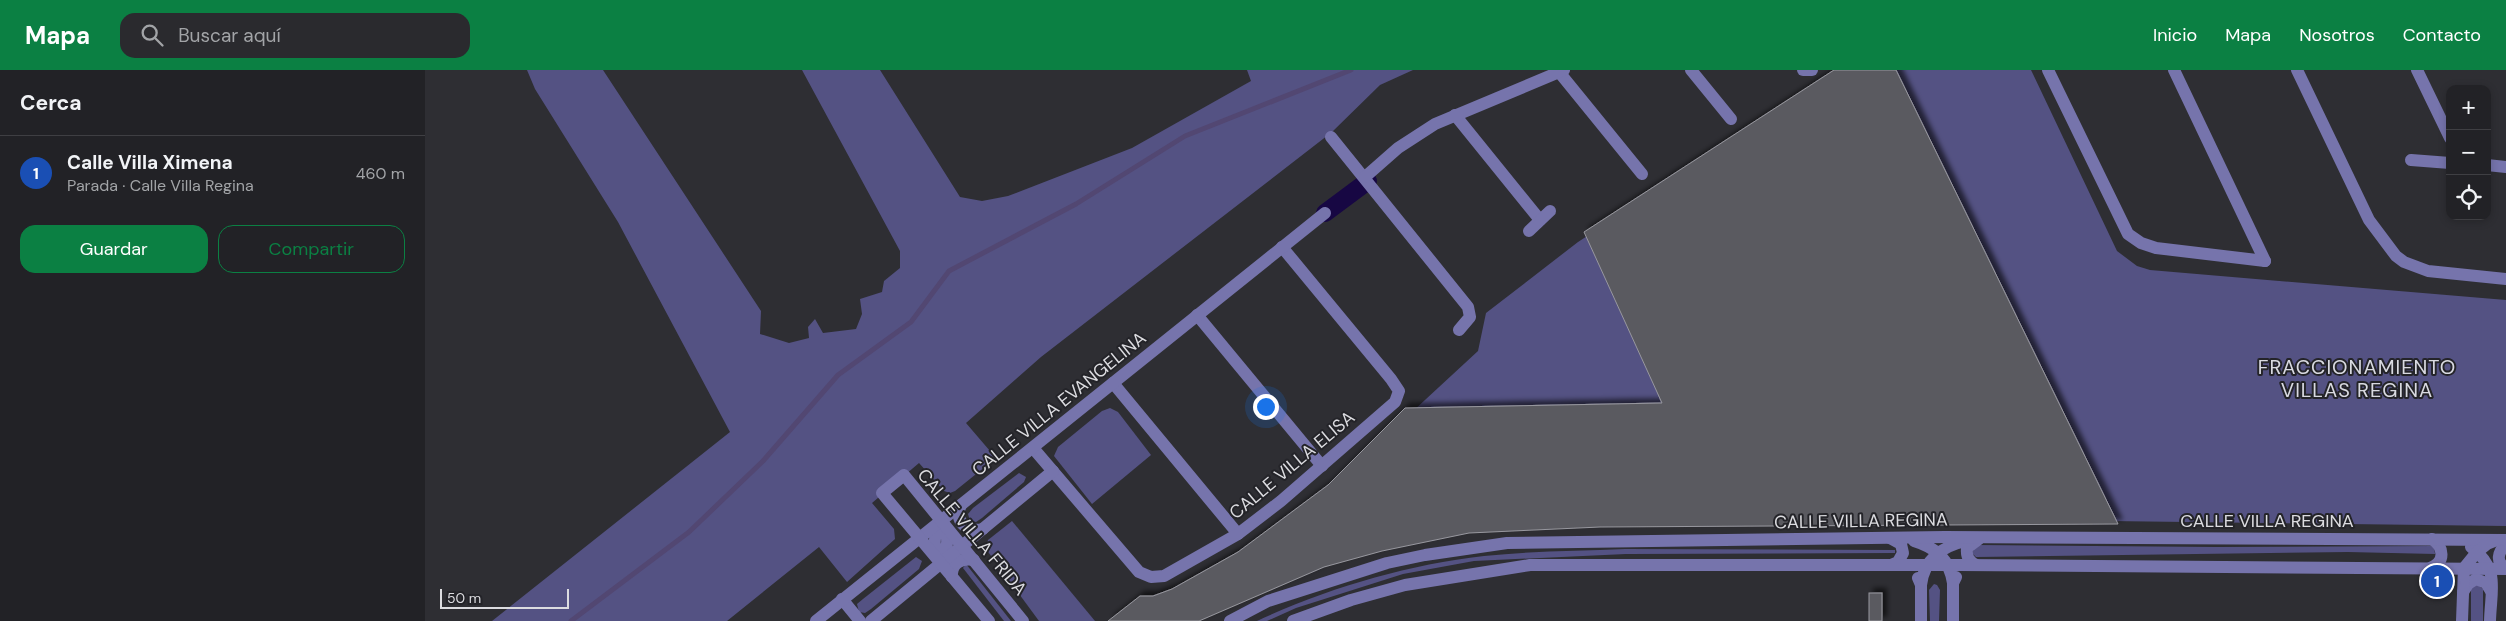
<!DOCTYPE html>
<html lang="es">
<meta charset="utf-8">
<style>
:root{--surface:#222226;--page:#2a2a2e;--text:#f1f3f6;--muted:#a2a4a7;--line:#3f3f43;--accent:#0b8043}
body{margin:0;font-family:"DM Sans",sans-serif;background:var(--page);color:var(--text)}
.controls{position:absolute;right:15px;top:15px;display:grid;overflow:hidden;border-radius:10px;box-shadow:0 2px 8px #0003}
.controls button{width:45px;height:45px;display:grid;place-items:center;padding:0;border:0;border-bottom:1px solid var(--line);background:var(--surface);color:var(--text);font:25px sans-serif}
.scale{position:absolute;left:15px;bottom:12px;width:129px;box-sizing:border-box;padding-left:5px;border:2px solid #dcdce0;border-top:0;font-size:14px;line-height:18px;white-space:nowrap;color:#dcdce0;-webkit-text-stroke:4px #242429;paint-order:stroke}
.you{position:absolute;left:840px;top:336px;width:18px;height:18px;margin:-12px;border:4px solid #fff;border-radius:50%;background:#1a73e8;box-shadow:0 0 0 8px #1a73e833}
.badge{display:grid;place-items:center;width:32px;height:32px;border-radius:50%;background:var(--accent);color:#fff;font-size:16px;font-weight:700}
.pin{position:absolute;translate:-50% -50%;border:2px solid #fff;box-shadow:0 1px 5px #0006}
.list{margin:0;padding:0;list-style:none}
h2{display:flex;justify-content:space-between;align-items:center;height:65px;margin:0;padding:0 20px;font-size:21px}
h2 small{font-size:16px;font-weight:400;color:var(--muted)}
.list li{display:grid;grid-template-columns:32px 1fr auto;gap:15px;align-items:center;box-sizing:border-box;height:75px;padding:0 20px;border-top:1px solid var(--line)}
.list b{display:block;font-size:19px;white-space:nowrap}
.list p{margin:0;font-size:16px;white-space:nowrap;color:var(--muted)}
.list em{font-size:16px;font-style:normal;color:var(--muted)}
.actions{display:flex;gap:10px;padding:15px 20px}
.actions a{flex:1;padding:11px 0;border:1px solid var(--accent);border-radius:15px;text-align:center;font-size:18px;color:var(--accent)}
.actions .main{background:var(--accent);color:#fff}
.icon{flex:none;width:28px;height:28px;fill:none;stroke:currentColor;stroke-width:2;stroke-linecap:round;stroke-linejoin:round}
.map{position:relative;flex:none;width:2081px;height:551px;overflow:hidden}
header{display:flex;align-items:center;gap:30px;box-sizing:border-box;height:70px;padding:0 25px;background:var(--accent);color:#fff}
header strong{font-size:24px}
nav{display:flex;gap:28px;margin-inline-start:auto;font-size:18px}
.search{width:350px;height:45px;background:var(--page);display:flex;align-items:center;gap:12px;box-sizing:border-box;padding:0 18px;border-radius:15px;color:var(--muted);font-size:19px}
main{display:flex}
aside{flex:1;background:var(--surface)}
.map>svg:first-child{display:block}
</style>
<header>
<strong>Mapa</strong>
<div class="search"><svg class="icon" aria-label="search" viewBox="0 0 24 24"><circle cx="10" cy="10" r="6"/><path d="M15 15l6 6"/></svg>Buscar aquí</div>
<nav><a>Inicio</a><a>Mapa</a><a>Nosotros</a><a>Contacto</a></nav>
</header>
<main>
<aside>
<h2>Cerca<small></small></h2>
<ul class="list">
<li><span class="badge" style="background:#1a4fb4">1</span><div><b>Calle Villa Ximena</b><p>Parada · Calle Villa Regina</p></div><em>460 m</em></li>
</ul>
<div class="actions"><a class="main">Guardar</a><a>Compartir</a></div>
</aside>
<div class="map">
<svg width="2081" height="551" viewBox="0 0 2081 551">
<defs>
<filter id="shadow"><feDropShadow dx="4.5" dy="-4.5" stdDeviation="2.5" flood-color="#0009"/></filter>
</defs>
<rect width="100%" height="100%" fill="#2e2e33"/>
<g fill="#545283">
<path d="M 102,0 L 178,0 L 336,241 L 335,264 L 364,273 L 384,268 L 383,257 L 390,249 L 398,263 L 431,259 L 437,244 L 435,229 L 457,222 L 459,211 L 475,198 L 475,181 L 377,0 L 455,0 L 535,127 L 557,131 L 583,126 L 707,78 L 826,11 L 822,0 L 988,0 L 955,15 L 907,62 L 616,287 L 541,353 L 571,388 L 530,421 L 525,423 L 519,421 L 494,393 L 447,433 L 469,459 L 470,469 L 422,512 L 394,477 L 302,551 L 67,551 L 305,362 L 193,152 L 110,19 Z"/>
<path d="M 1417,0 L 1606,0 L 1692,181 L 1712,196 L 1725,200 L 2081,230 L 2081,456 L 1683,451 L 1065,456 L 902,492 L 689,551 L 780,505 L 895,427 L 1053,281 L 1061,243 L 1153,172 Z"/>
<path d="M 685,338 L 693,342 L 726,385 L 667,434 L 629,386 L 633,377 L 677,341 Z"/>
<path d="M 594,403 L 601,407 L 599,412 L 557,448 L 551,452 L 545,451 L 543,444 L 548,438 Z"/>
<path d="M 587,451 L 670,551 L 614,551 L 561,479 L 563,470 Z"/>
<path d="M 1551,475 L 1791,477 L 2009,476 L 2010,484 L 1923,482 L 1551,487 L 1547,483 Z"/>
<path d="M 1200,479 L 1470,480 L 1470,483 L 1201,484 L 1049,491 L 978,504 L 871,538 L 842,551 L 832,551 C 903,518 981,495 1059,486 C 1106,481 1153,481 1200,479 Z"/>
<path d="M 491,487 L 497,491 L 494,499 L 446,539 L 440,543 L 434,542 L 432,534 L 438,529 Z"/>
<path d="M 541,494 L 586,551 L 579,551 L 538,498 Z"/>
<path d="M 2050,513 L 2058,519 L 2058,551 L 2046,551 L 2046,517 Z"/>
<path d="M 1509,514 L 1512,515 L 1515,520 L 1514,551 L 1505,551 L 1504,520 Z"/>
</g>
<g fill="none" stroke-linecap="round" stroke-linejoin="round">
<path stroke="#524772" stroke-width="5" d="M 146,551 L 264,462 L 338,391 L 413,305 L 486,252 L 524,201 L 651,134 L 760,66 L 926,0"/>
<path stroke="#170743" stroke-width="18" d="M 900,143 L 943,111"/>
</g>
<g fill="#5a5a60" stroke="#98989f" filter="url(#shadow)">
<path d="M 1409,0 L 1471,0 L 1693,454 L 1175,457 L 1044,463 L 957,481 L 899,497 L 774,551 L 683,551 L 715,526 L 728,526 L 747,519 L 813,482 L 903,415 L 980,338 L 1237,333 L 1159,162 Z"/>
<rect x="1444" y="523" width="13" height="28"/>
</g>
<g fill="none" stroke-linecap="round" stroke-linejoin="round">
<g stroke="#7674ac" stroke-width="12">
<path d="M 1266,0 L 1306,49"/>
<path d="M 1378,0 L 1387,0"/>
<path d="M 1623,0 L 1703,164 L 1716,173 L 1731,178 L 1840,191"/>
<path d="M 1749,0 L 1840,191"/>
<path d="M 1872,0 L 1944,150 L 1971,186 L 1979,192 L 2003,201 L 2081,209"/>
<path d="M 1992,0 L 2025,68"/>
<path d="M 1134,2 L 1217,104"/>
<path d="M 1030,45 L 1115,150"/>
<path d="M 906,67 L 1043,237 L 1045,247 L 1034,260"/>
<path d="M 1986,90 L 2025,93"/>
<path d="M 2062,95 L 2081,97"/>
<path d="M 940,107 L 973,78 L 1010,54 L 1139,0"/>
<path d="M 1104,161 L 1125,141"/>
<path d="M 772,245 L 897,396"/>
<path d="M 688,313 L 813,464"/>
<path d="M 608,378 L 714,502 L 726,507 L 739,506 L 813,464 L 856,431 L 970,332 L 974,321 L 966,309 L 857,177"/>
<path d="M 536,435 C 528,451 542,463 558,459"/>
<path d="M 517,451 C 525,466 523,478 516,494 C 508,478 507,466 517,451 Z"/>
<path d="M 1465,468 L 1476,474 L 1478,483 L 1473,492 L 1466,495"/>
<path d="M 1489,471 C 1512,478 1524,489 1528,513"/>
<path d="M 2081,474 C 2073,482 2070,492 2081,498"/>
<path d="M 2046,477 C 2075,499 2066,518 2065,551"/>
<path d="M 1551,495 C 1544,491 1541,487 1542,478 L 1554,469"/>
<path d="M 2005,498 C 2021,492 2019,477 2007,469"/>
<path d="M 527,507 C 526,493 536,488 549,490"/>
<path d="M 1493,508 L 1496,515 L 1496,551"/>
<path d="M 1496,515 C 1499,490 1517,476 1541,471"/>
<path d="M 2038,522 L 2043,514 L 2051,509 L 2061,513 L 2066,521"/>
<path d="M 417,529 L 435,551"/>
<path d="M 391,551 L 900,143"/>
<path d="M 446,551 L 628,401"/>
<path d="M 564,551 L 457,423 L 479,405 L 598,551"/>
<path d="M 805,551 L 843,531 L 962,493 L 1000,485 L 1082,473 L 1520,467 L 2081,470"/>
<path d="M 868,551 L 926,530 L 980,515 L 1105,495 L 1534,495 L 2081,499"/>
<path d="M 1528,551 L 1528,513 L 1531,507"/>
<path d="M 2037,551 L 2039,498 L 2052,482 L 2062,474 L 2072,470"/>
</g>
</g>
<g text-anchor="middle" stroke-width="4" stroke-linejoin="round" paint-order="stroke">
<g font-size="18" fill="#dcdce0" stroke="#242429">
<text transform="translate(634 334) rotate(-39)" y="6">CALLE VILLA EVANGELINA</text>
<text transform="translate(867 395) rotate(-40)" y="6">CALLE VILLA ELISA</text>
<text transform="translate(1436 451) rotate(-1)" y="6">CALLE VILLA REGINA</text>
<text x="1842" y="457">CALLE VILLA REGINA</text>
<text transform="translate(547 462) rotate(50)" y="6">CALLE VILLA FRIDA</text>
</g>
<g font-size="20" letter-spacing="1" fill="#d9dae1" stroke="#242429">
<text x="1932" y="304">FRACCIONAMIENTO<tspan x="1932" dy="23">VILLAS REGINA</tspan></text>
</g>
</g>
</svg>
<div class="controls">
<button>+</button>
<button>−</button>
<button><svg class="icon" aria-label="locate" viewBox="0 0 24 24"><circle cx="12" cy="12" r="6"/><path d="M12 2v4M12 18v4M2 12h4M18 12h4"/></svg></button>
</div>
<div class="scale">50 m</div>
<div class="you"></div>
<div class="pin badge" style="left:2012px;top:511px;background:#1a4fb4">1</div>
</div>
</main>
